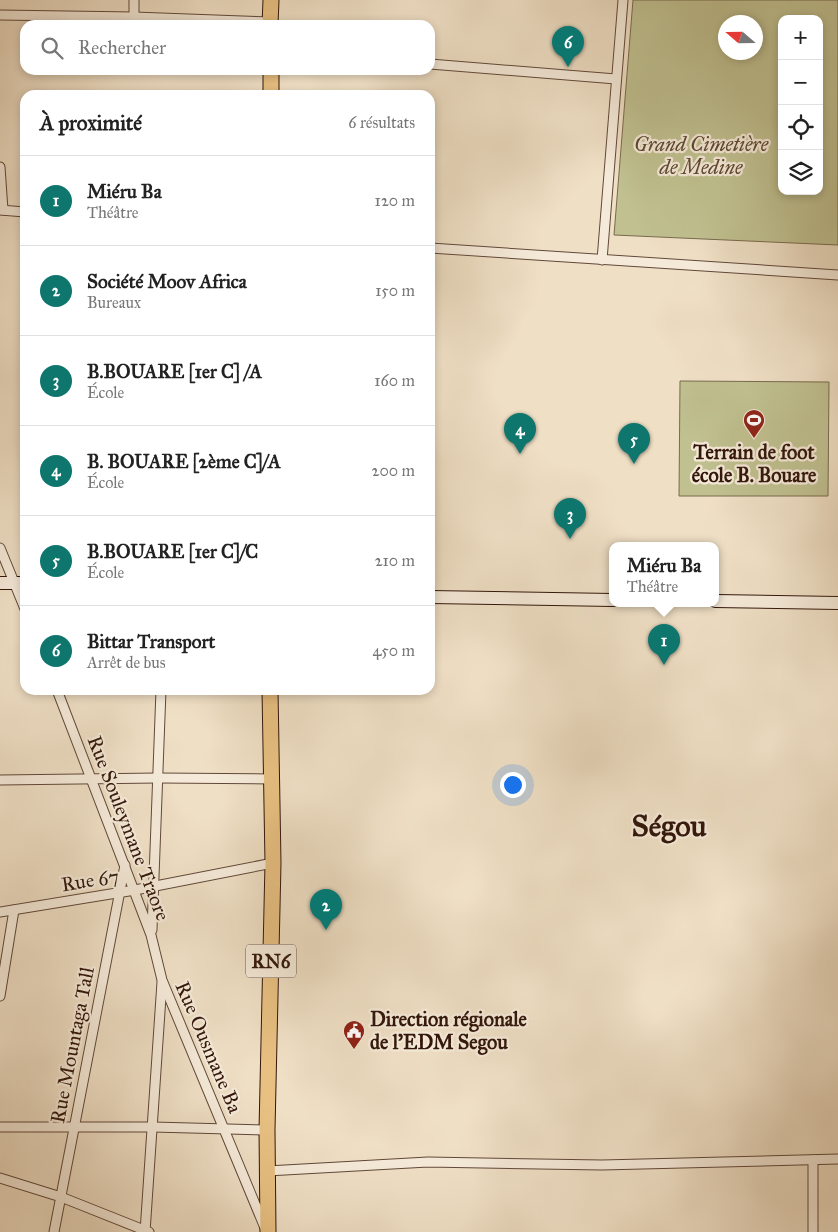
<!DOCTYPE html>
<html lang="fr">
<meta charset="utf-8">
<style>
:root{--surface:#fff;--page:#f2f2f2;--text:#222;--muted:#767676;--line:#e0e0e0;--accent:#0f766e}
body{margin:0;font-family:"IM FELL Great Primer",serif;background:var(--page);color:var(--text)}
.controls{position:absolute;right:15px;top:15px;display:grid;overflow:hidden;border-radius:10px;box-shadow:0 2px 8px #0003}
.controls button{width:45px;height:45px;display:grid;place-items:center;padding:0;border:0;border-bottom:1px solid var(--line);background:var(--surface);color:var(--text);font:25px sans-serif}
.compass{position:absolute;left:718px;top:15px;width:45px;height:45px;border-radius:50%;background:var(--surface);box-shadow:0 2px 8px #0003;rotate:290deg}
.you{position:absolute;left:512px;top:784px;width:18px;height:18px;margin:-12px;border:4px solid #fff;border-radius:50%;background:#1a73e8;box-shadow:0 0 0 8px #1a73e833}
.badge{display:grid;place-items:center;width:32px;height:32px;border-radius:50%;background:var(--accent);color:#fff;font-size:16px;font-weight:700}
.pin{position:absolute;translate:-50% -41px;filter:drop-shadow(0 1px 2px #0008)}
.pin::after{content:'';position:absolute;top:26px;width:18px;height:15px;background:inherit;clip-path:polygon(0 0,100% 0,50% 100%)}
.popup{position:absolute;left:609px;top:542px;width:110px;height:65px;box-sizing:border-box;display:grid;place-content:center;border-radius:10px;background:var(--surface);filter:drop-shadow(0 1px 4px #0005);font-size:16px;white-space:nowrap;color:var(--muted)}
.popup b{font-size:19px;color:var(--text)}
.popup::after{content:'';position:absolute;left:50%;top:100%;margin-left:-10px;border:10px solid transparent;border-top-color:var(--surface)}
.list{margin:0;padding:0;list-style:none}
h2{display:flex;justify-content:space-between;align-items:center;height:65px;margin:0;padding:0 20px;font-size:21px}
h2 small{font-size:16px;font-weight:400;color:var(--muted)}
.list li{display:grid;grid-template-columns:32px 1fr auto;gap:15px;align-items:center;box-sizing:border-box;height:90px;padding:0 20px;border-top:1px solid var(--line)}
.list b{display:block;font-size:19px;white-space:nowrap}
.list p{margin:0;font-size:16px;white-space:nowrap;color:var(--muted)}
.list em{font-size:16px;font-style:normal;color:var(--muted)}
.icon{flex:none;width:28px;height:28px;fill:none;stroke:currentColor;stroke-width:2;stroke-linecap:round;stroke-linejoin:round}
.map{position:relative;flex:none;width:838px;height:1232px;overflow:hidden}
.search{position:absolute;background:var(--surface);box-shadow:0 2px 8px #0003;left:20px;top:20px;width:415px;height:55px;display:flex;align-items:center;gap:12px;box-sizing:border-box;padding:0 18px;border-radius:15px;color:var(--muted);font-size:19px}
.panel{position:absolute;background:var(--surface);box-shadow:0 2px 8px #0003;left:20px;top:90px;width:415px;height:605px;border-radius:15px}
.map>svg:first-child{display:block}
</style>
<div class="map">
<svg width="838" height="1232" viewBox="0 0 838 1232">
<rect width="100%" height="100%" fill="#efdfc5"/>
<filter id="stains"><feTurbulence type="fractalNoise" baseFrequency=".004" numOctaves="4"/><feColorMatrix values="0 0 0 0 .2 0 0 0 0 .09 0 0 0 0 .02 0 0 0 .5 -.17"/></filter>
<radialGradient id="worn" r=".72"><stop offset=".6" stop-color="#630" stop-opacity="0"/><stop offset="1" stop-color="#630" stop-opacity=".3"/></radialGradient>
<g fill="#c0c090" stroke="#796b4d" fill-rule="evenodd">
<path d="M 633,0 L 838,0 L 838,245 L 614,235 ZM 782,19 L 819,19 L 819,191 L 782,191 ZM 726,22 L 756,22 L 756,52 L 726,52 Z"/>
<path d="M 680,381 L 829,382 L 828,496 L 679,496 Z"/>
<path d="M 24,401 L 25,401 L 25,518 L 21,517 Z"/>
</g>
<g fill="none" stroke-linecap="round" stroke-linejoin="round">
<g stroke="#614839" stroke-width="11">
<g id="minor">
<path d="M 134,0 L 134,17"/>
<path d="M 0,15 L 134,17 L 270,22"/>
<path d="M 430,64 L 616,79"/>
<path d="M 0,167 L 3,210"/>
<path d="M 0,210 L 25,212"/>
<path d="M 430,248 L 838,275"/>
<path d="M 602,260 L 623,0"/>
<path d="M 0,548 L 25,609"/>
<path d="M 57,690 L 151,935 L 162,980 L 265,1228"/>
<path d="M 0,780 L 158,778 L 272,779"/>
<path d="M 0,912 L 135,890 L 273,863"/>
<path d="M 152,930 L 161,690"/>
<path d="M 0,996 L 14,910"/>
<path d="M 0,1127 L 153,1127 L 267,1130"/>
<path d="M 267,1171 L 428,1162 L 602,1165 L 838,1159"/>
<path d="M 0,1178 L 61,1197 L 149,1232"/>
<path d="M 54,1232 L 125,865"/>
<path d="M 145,1232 L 162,982"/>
<path d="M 813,1232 L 813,1160"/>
</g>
</g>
<g stroke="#32160a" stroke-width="14">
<g id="secondary">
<path d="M 0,583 L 25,583"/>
<path d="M 430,597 L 613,600"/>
<path d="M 715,601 L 838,603"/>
</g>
</g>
<g stroke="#32160a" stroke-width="17">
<g id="trunk">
<path d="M 270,25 L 271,0"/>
<path d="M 271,95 L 271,70"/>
<path d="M 268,1232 L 267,1130 L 273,863 L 270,690"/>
</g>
</g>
<use href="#minor" stroke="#f5ead9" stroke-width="9"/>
<use href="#secondary" stroke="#f5ead9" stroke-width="12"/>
<use href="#trunk" stroke="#e8c082" stroke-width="15"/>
</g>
<defs>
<g id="stadium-pin" transform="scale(1.125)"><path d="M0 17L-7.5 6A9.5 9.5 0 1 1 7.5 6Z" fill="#8f2418" stroke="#f5ead9"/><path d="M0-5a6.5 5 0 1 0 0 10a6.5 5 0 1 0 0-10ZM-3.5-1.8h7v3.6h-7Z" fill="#fff"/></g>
<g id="civic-pin" transform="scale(1.125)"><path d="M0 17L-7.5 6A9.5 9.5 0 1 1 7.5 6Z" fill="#8f2418" stroke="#f5ead9"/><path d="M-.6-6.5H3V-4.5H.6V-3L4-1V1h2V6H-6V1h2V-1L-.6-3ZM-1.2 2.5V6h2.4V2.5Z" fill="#fff"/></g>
</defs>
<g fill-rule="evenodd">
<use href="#stadium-pin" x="754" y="420"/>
<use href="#civic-pin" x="354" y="1031"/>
</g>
<g text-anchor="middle" stroke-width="4.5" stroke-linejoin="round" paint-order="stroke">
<rect fill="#f5ead9" stroke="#6c5648" stroke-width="1" x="246" y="944.5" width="50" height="33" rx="4"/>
<g font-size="19" font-weight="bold" fill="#32160a">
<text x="271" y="968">RN6</text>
</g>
<g font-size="20" font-style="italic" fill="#5d4932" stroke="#f5ead9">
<text x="701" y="151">Grand Cimetière<tspan x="701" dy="23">de Medine</tspan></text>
</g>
<g font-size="20" font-weight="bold" fill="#32160a" stroke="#f5ead9">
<text x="754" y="459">Terrain de foot<tspan x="754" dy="23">école B. Bouare</tspan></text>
<text x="370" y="1026" text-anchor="start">Direction régionale<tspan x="370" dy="23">de l'EDM Segou</tspan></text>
</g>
<g font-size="20" fill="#32160a" stroke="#f5ead9">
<text transform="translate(129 828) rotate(69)" y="7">Rue Souleymane Traore</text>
<text transform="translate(90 880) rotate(-9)" y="7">Rue 67</text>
<text transform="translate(72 1045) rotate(-79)" y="7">Rue Mountaga Tall</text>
<text transform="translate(209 1047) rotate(67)" y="7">Rue Ousmane Ba</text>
</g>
<g font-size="30" font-weight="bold" fill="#32160a" stroke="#f5ead9">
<text x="669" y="836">Ségou</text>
</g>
</g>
<rect width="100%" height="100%" filter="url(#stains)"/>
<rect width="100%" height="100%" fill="url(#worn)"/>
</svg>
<div class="controls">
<button>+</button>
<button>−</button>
<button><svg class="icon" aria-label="locate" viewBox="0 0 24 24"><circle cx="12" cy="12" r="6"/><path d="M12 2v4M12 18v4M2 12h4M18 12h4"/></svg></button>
<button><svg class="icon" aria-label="layers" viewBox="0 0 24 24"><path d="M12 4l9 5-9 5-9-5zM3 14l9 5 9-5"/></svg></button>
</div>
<svg class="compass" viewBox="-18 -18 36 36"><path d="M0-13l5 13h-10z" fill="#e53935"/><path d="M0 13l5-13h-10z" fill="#767676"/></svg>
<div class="you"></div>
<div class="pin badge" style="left:664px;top:665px">1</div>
<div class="popup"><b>Miéru Ba</b>Théâtre</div>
<div class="pin badge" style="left:326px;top:930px">2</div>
<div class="pin badge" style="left:570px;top:539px">3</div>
<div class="pin badge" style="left:520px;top:454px">4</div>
<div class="pin badge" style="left:634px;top:464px">5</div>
<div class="pin badge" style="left:568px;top:67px">6</div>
<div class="search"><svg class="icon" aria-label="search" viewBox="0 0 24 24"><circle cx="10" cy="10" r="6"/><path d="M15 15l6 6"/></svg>Rechercher</div>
<section class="panel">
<h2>À proximité<small>6 résultats</small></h2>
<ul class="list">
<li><span class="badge">1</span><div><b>Miéru Ba</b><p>Théâtre</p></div><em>120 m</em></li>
<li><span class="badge">2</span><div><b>Société Moov Africa</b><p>Bureaux</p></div><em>150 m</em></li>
<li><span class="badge">3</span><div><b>B.BOUARE [1er C] /A</b><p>École</p></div><em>160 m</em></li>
<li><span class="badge">4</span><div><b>B. BOUARE [2ème C]/A</b><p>École</p></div><em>200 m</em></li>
<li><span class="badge">5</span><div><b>B.BOUARE [1er C]/C</b><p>École</p></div><em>210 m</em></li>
<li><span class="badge">6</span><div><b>Bittar Transport</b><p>Arrêt de bus</p></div><em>450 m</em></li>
</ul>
</section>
</div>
